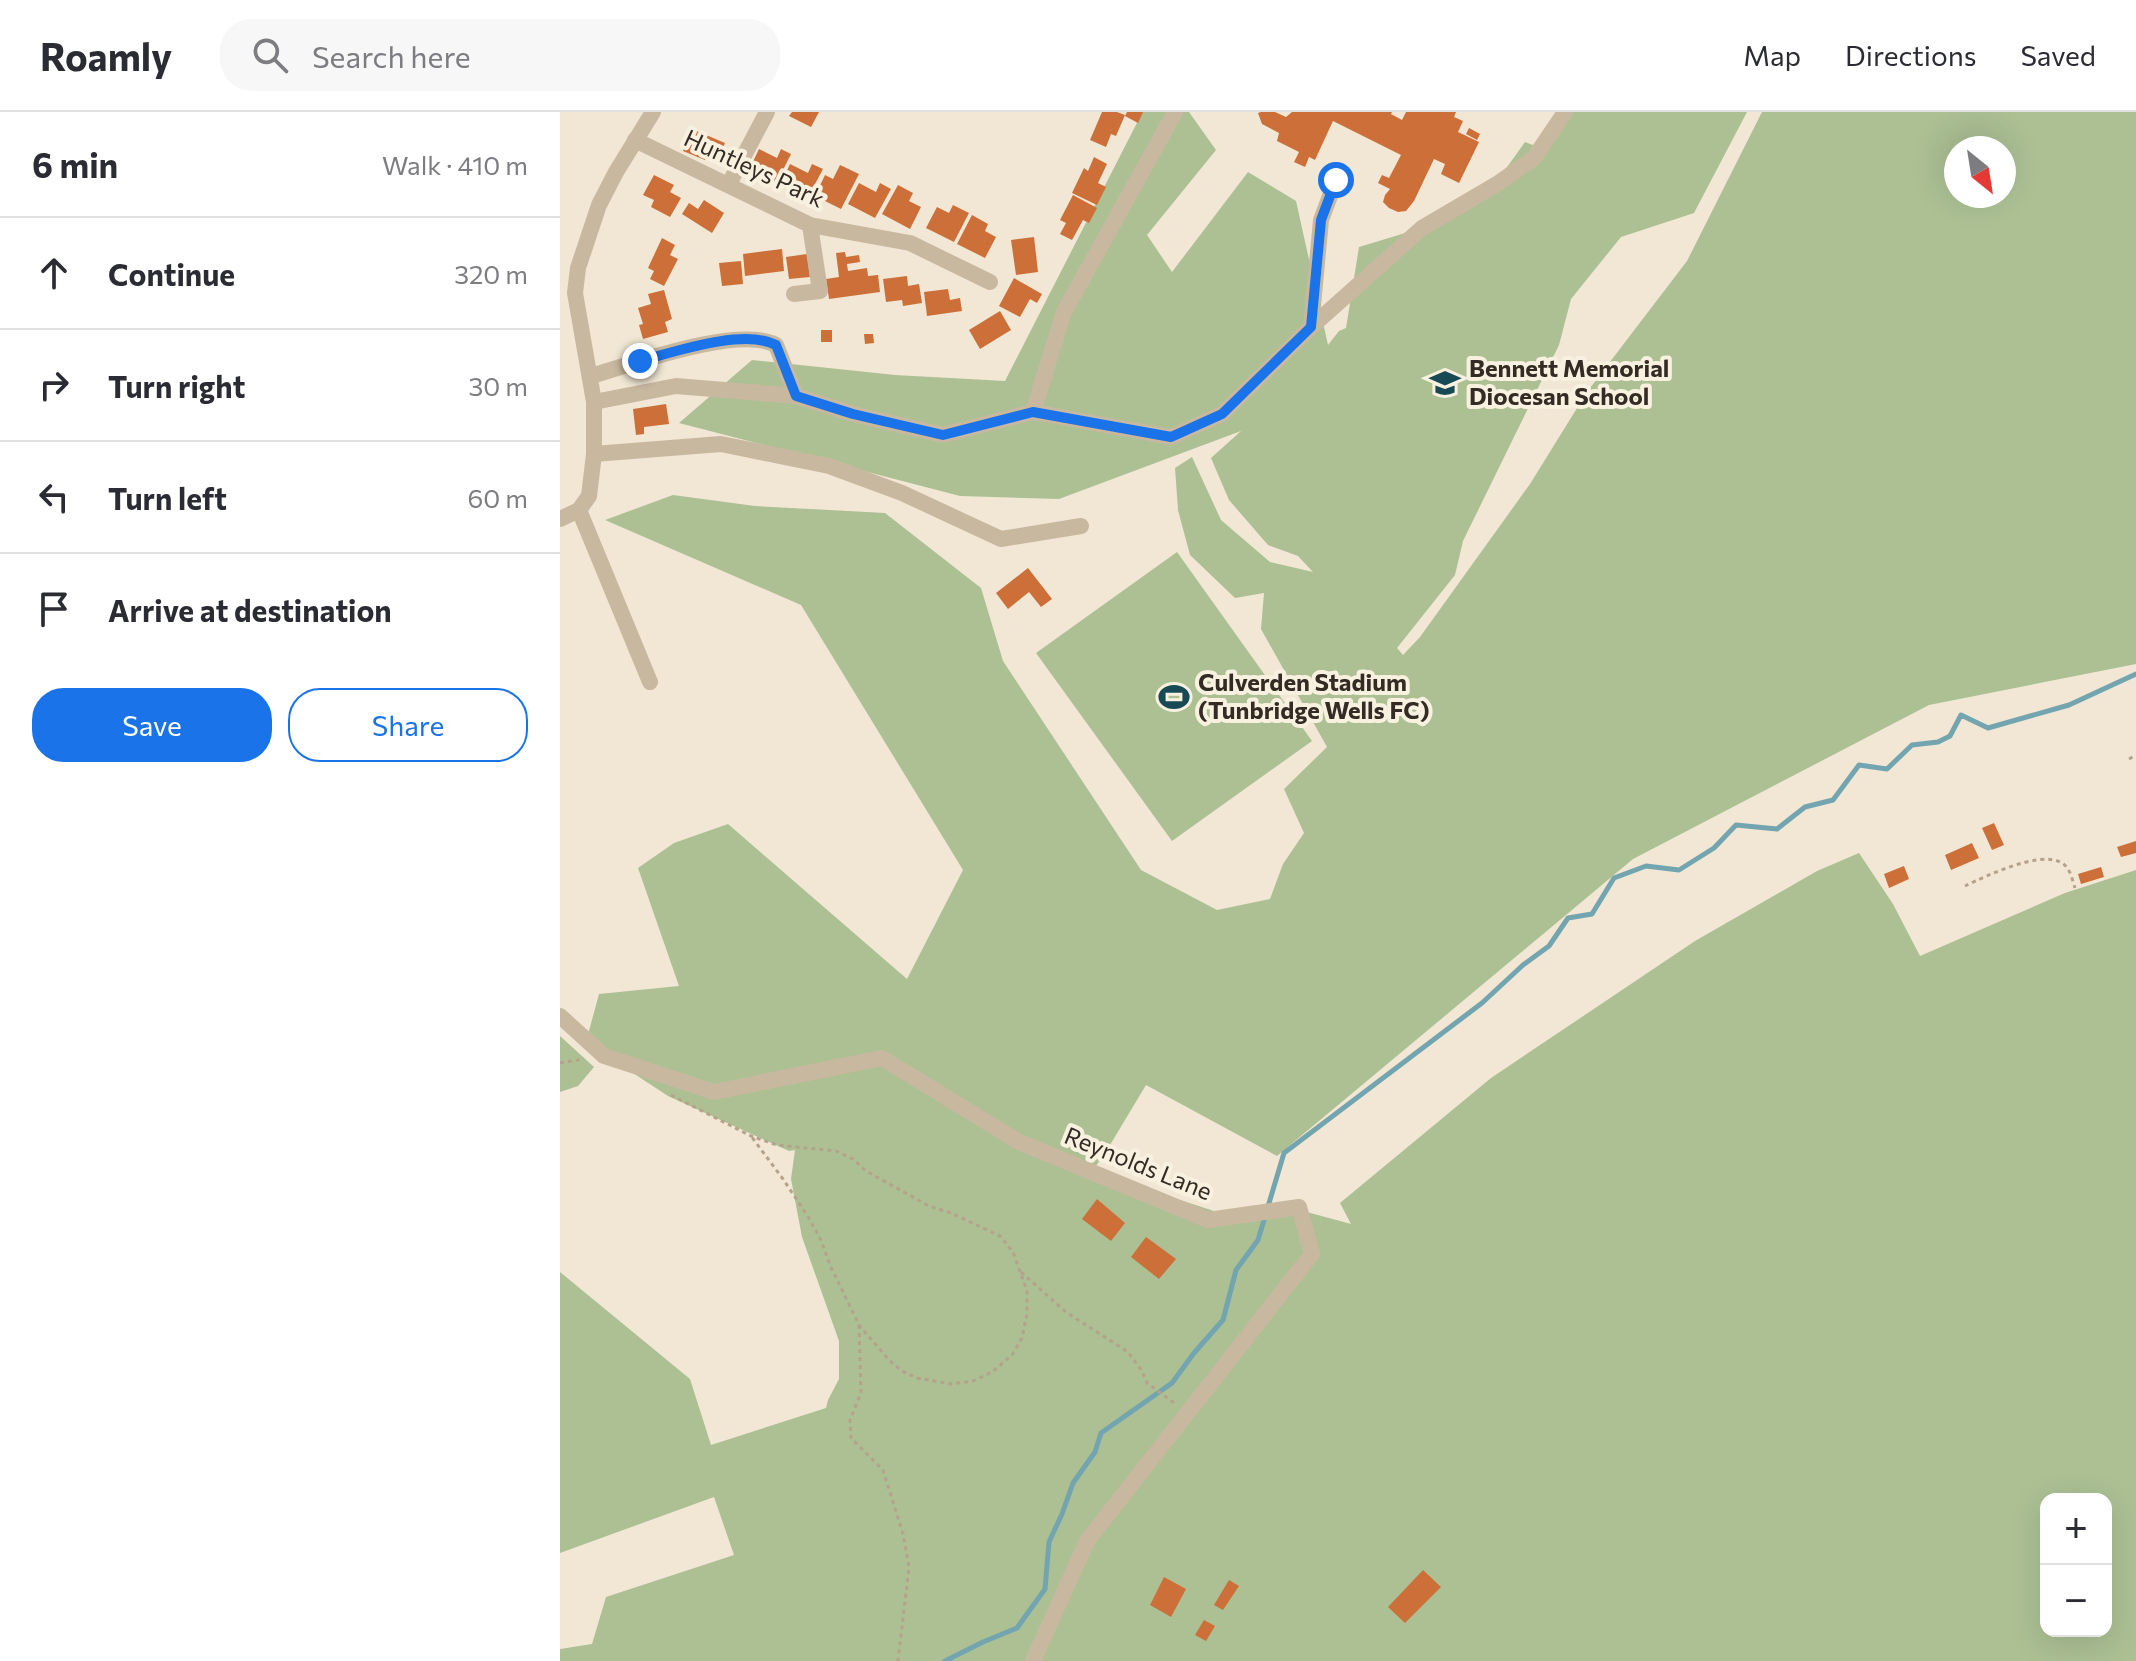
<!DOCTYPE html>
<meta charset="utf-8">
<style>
:root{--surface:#fff;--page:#f7f7f7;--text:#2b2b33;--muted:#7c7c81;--line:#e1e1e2;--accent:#1a73e8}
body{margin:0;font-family:Commissioner,sans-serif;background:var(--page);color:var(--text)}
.controls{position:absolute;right:24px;bottom:24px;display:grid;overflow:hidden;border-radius:16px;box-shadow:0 8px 32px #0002}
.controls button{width:72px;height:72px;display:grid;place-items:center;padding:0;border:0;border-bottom:2px solid var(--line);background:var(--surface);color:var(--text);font:40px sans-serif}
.compass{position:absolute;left:1384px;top:24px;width:72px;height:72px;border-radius:50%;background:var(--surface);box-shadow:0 8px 32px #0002;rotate:150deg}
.stop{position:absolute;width:24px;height:24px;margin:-18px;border:6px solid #1a73e8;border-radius:50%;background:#fff}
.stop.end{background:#1a73e8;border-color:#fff;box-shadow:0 2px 8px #0008}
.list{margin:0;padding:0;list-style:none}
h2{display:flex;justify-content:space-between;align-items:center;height:104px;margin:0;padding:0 32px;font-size:34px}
h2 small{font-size:26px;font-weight:400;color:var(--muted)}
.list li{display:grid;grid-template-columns:52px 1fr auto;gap:24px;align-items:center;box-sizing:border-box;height:112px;padding:0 32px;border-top:2px solid var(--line)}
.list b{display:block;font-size:30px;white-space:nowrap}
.list em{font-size:26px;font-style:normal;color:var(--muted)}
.actions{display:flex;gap:16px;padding:24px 32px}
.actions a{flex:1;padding:18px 0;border:2px solid var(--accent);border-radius:32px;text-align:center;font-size:28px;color:var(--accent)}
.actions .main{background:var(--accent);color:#fff}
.icon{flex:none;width:44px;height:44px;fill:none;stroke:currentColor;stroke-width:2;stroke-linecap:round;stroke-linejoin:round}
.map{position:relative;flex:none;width:1576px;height:1549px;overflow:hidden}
header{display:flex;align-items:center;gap:48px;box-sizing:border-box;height:112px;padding:0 40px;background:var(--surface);border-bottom:2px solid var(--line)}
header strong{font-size:38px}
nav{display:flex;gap:44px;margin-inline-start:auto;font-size:28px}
.search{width:560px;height:72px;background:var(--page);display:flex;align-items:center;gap:20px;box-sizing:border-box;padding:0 28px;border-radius:32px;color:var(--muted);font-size:30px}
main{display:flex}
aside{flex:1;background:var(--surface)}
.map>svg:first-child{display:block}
</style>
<header>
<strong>Roamly</strong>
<div class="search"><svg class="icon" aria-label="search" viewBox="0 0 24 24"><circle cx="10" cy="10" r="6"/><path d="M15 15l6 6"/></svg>Search here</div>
<nav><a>Map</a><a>Directions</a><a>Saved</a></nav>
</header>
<main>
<aside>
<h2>6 min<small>Walk · 410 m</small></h2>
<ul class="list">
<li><svg class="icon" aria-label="ahead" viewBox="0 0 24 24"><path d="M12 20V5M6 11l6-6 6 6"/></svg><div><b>Continue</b></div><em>320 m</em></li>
<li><svg class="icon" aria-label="right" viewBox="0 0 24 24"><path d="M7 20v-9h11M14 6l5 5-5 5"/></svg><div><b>Turn right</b></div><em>30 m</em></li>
<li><svg class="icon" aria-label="left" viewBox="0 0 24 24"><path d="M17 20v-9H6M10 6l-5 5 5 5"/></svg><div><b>Turn left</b></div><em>60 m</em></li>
<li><svg class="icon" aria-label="arrive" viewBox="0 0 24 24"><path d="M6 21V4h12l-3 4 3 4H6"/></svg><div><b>Arrive at destination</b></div></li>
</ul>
<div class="actions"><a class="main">Save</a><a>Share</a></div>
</aside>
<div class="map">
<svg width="1576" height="1549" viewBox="0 0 1576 1549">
<rect width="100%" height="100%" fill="#f1e7d4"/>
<g fill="#acc094" fill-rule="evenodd">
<path d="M 577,0 L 629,0 L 656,38 L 587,123 L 612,160 L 688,60 L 736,89 L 768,233 L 779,219 L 786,216 L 799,135 L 875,112 L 945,58 L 965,30 L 981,36 L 1005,0 L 1187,0 L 1134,101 L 1061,125 L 1011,187 L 999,233 L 903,429 L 895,463 L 837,536 L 843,543 L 860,525 L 970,372 L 1027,280 L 1127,149 L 1202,0 L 1576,0 L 1576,552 L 1369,593 L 1073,747 L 717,1044 L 586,973 L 544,1043 L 532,1059 L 672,1105 L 732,1096 L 791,1112 L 780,1091 L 931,966 L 1135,829 L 1257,759 L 1299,741 L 1333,792 L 1360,844 L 1505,781 L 1576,758 L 1576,1549 L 0,1549 L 0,1537 L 32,1532 L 46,1485 L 174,1443 L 154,1385 L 0,1441 L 0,1160 L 130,1267 L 151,1333 L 266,1296 L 268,1288 L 279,1267 L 279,1229 L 242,1125 L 231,1067 L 235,1038 L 229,1039 L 108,984 L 26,930 L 39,882 L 119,874 L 78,756 L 114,731 L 168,712 L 347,867 L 403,758 L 241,493 L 45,408 L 113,383 L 195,394 L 325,401 L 421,476 L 443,549 L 581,758 L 657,798 L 710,787 L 723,752 L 744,721 L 724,677 L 767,635 L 701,517 L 704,481 L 675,486 L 630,443 L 618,398 L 615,356 L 632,345 L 661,408 L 710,450 L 753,460 L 738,444 L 708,433 L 669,388 L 651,346 L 681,319 L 499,387 L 400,384 L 119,311 L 192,248 L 335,263 L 445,269 L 581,3 ZM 1396,36 L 1444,36 L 1444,84 L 1396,84 ZM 1486,1387 L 1546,1387 L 1546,1519 L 1486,1519 Z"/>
<path d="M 617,440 L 752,629 L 612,729 L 476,541 Z"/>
<path d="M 0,924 L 34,955 L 18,974 L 0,980 Z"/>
</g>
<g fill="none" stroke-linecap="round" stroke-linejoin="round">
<path stroke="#72a5af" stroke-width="5" d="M 385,1549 L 423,1530 L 457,1516 L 485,1477 L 489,1430 L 502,1402 L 513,1371 L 535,1340 L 541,1321 L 612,1271 L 634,1241 L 663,1208 L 676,1158 L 698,1128 L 724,1041 L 922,891 L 963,853 L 989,834 L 1008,806 L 1032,802 L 1054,766 L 1086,754 L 1119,758 L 1154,736 L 1176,713 L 1217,717 L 1245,695 L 1273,688 L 1299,653 L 1327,657 L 1352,633 L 1378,630 L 1390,624 L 1401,603 L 1428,616 L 1509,593 L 1576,562"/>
</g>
<g fill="#cc6f38">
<path d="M 232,0 L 259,0 L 251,15 L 229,4 Z"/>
<path d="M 542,0 L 557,0 L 565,3 L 556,24 L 551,22 L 546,35 L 530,28 Z"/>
<path d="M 567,0 L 583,0 L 578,11 L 565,4 Z"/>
<path d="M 701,0 L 715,0 L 726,5 L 732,0 L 832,0 L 831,2 L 842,8 L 846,0 L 896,0 L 894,5 L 903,9 L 898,20 L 919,30 L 899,71 L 881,62 L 885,52 L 874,47 L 854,89 L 846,99 L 838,100 L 829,96 L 823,90 L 825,83 L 830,77 L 818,71 L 822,63 L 829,66 L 841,43 L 773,9 L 755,48 L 749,45 L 745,55 L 734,50 L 739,40 L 717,29 L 719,21 L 702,12 L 698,1 Z"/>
<path d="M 909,16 L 920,22 L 917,28 L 906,22 Z"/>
<path d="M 132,17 L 165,31 L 160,44 L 149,39 L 145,48 L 123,39 Z"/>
<path d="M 199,37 L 217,46 L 221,37 L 231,42 L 216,72 L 189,58 Z"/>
<path d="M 534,45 L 547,52 L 538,71 L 546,75 L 537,93 L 512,81 L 524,56 L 528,59 Z"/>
<path d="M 230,52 L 248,61 L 252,52 L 263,57 L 247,87 L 220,74 Z"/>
<path d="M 280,53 L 299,62 L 281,97 L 255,84 L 265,63 L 273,67 Z"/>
<path d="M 94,63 L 114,73 L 110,80 L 121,86 L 110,105 L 91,95 L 94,88 L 83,83 Z"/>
<path d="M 299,71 L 316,80 L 320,71 L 331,77 L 315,106 L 288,92 Z"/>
<path d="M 338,73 L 353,81 L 349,89 L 361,95 L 350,117 L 322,102 Z"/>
<path d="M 513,83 L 537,96 L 529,111 L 523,108 L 512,128 L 500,122 L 506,111 L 500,108 Z"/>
<path d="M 144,88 L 164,101 L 152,121 L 122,102 L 129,91 L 138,97 Z"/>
<path d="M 393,93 L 409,101 L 394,130 L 366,116 L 377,95 L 389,101 Z"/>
<path d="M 412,103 L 428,112 L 425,119 L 436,125 L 425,146 L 397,132 Z"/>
<path d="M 474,125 L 478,160 L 456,163 L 451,128 Z"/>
<path d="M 102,126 L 115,133 L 110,143 L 118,147 L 104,174 L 90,167 L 94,159 L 88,156 Z"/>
<path d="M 222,137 L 224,159 L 185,164 L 183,142 Z"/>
<path d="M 285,140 L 286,145 L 299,143 L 300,150 L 287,152 L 288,159 L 307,156 L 308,164 L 318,163 L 320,180 L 269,187 L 266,167 L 279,165 L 276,141 Z"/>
<path d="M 247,142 L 250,165 L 229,167 L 226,145 Z"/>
<path d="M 181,149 L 183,172 L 162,174 L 159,151 Z"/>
<path d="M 347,164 L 348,174 L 359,172 L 362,191 L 343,194 L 342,188 L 326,190 L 323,167 Z"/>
<path d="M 454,166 L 482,182 L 477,191 L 470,187 L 460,205 L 439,194 Z"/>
<path d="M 388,177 L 390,188 L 400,186 L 402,199 L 367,204 L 364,180 Z"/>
<path d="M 104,178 L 112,207 L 105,210 L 108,220 L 83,227 L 79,213 L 83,212 L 78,196 L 91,192 L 88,182 Z"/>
<path d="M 440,199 L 451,218 L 420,237 L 409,218 Z"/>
<rect x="261" y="218" width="11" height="12"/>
<path d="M 304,222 L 313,222 L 314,231 L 305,232 Z"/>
<path d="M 106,292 L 109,312 L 84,315 L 84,322 L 76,323 L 73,297 Z"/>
<path d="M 468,456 L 492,487 L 481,495 L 469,480 L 448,497 L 436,481 Z"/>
<path d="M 1434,711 L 1444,733 L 1432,738 L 1422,716 Z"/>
<path d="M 1576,729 L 1576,741 L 1561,745 L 1557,735 Z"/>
<path d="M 1412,731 L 1419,746 L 1391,758 L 1385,743 Z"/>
<path d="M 1344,754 L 1349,767 L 1329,776 L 1324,762 Z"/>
<path d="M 1541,755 L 1544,765 L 1521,772 L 1518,762 Z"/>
<path d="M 537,1087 L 565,1111 L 551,1129 L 522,1107 Z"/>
<path d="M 586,1125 L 616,1147 L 599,1167 L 571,1145 Z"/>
<path d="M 863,1458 L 881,1475 L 845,1511 L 828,1495 Z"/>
<path d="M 604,1465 L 626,1477 L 611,1505 L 590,1493 Z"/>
<path d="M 669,1468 L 679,1474 L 663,1498 L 654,1493 Z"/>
<path d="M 644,1508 L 655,1514 L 646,1529 L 635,1523 Z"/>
</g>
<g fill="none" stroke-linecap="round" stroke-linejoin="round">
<g stroke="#b5a28b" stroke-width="3" stroke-dasharray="4 4" stroke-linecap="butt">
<path d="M 1569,647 L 1576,643"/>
<path d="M 1405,774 C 1426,764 1478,739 1500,750 C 1510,754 1512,767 1515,776"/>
<path d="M 0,951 L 24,947"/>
<path d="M 111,983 L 191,1024 L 217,1033 L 276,1039 L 293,1047 L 306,1059 L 369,1094 L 391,1101 L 440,1124 L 453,1140 L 467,1179 L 467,1202 L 462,1226 L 452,1243 L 432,1260 L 413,1269 L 391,1272 L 357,1266 L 342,1259 L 330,1249 L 299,1213 L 270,1153 L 261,1128 L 247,1103 L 223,1067 L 191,1024"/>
<path d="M 461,1160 L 506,1200 L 568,1240 L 582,1259 L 587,1271 L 617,1293"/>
<path d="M 299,1213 L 301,1281 L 290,1308 L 291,1326 L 323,1358 L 343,1422 L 349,1455 L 338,1549"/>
</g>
<g stroke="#c9b8a0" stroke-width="16">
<path d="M 75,28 L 250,113 L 350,131 L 430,170"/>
<path d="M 169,72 L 207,0"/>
<path d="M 234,182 L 260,179 L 250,113"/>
<path d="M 751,215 L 862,116 L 937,72 L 974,46 L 1005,0"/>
<path d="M 31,264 C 73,252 178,213 216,233 L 236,284"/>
<path d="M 34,290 L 116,274 L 236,284 L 293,302 L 383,323 L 473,300 L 504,200 L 615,0"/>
<path d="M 473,300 L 611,325 L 662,302 L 751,215 L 761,108 L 776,68"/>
<path d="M 34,342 L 161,332 L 269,354 L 342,381 L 441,427 L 521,414"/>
<path d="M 19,398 L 90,570"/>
<path d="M 0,407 L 19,398 L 29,384 L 34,342 L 34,290 L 15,181 L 18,156 L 39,93 L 56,60 L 93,0"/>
<path d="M 0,904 L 44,944 L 154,980 L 322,946 L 459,1030 L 648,1108 L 739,1095 L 752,1142 L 527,1429 L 473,1549"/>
</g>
</g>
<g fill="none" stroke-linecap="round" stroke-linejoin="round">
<path stroke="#1a73e8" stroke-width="10" d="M 80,249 C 114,240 184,216 216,233 L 236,284 L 293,302 L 383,323 L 473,300 L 611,325 L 662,302 L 751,215 L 761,108 L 776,68"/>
</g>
<defs>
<g id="school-bare" transform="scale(2.4)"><path d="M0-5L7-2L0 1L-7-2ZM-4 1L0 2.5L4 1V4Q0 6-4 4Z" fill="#184a56" stroke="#f9f1e0" stroke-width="2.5" paint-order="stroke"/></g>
<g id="stadium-bare" transform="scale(2.4)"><path d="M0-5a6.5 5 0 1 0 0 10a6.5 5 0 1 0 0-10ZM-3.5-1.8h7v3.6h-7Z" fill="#184a56" stroke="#f9f1e0" stroke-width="2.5" paint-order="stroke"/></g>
</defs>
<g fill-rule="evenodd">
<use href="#school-bare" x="885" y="271"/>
<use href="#stadium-bare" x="614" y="585"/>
</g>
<g text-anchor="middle" stroke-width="8" stroke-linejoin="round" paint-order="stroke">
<g font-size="24" fill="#332b24" stroke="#f9f1e0">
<text transform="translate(194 57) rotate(25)" y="8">Huntleys Park</text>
<text transform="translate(578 1052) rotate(22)" y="8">Reynolds Lane</text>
</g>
<g font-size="24" font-weight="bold" fill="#332b24" stroke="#f9f1e0" text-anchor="start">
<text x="909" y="265">Bennett Memorial<tspan x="909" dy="28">Diocesan School</tspan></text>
<text x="638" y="579">Culverden Stadium<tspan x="638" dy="28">(Tunbridge Wells FC)</tspan></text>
</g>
</g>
</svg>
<div class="controls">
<button>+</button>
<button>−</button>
</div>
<svg class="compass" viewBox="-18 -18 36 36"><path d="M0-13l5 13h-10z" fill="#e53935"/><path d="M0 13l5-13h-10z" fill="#7c7c81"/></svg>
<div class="stop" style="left:776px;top:68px"></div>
<div class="stop end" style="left:80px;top:249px"></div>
</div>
</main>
